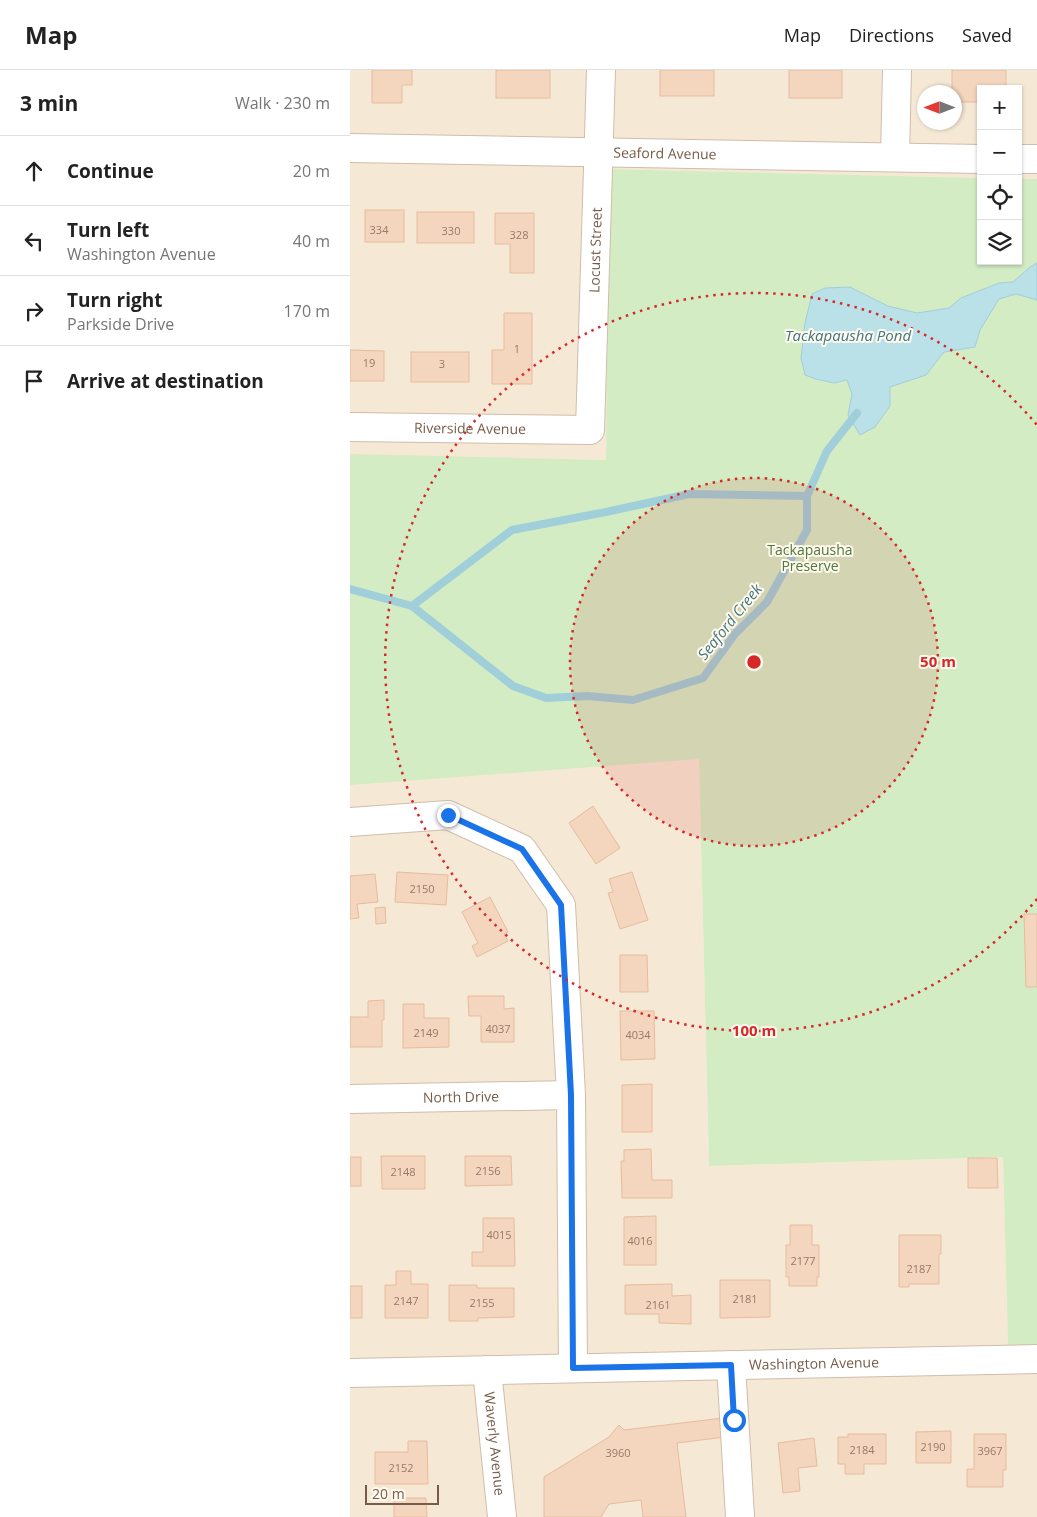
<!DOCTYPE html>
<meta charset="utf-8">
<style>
:root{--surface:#fff;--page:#f2f2f2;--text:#222;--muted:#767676;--line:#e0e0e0}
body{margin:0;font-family:"Open Sans",sans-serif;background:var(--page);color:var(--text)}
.controls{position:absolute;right:15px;top:15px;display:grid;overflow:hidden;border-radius:0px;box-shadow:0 1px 4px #0004}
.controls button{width:45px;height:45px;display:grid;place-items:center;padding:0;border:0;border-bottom:1px solid var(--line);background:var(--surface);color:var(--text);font:25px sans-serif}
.compass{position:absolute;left:567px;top:15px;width:45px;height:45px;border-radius:50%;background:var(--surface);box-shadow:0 1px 4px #0004;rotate:270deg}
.scale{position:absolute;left:15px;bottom:12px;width:74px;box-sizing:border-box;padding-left:5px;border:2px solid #785c4a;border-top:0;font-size:14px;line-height:18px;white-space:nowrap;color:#785c4a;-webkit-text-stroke:4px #fff9ee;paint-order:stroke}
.stop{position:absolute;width:15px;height:15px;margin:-11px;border:4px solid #1a73e8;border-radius:50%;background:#fff}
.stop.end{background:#1a73e8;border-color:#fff;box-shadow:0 1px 5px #0008}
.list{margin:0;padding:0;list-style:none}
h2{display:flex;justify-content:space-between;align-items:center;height:65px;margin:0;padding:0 20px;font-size:21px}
h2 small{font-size:16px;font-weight:400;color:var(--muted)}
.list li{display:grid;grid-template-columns:32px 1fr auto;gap:15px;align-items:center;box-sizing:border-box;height:70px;padding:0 20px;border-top:1px solid var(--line)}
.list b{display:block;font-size:19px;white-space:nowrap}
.list p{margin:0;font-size:16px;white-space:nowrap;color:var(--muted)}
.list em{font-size:16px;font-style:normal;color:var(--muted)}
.icon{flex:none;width:28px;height:28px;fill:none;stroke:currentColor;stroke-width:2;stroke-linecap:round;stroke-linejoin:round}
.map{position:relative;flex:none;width:687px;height:1447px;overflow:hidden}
header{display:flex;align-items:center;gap:30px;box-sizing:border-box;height:70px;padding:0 25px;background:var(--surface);border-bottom:1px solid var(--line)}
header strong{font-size:24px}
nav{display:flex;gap:28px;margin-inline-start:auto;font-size:18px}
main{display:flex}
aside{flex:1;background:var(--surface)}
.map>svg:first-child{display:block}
</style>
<header>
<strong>Map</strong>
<nav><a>Map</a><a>Directions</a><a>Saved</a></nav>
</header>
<main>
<aside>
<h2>3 min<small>Walk · 230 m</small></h2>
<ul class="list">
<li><svg class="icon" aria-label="ahead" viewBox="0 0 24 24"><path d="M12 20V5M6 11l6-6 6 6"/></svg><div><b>Continue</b></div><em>20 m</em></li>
<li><svg class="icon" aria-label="left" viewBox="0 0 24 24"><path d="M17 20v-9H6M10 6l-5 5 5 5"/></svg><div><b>Turn left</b><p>Washington Avenue</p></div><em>40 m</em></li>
<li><svg class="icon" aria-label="right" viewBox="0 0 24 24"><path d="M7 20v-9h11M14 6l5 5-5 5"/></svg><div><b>Turn right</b><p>Parkside Drive</p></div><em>170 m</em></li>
<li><svg class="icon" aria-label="arrive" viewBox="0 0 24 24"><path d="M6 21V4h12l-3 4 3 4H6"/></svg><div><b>Arrive at destination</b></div></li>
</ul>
</aside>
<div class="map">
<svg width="687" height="1447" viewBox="0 0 687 1447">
<rect width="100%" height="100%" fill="#fdf5e7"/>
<g fill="#f5e8d5" fill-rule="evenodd">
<path d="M 0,0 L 687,0 L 687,109 L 668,109 L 668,19 L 631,19 L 631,108 L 260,99 L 256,390 L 0,385 ZM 574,22 L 604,22 L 604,52 L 574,52 Z"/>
<path d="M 349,688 L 359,1096 L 653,1087 L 658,1277 L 687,1276 L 687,1447 L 0,1447 L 0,712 Z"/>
</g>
<path fill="#d3ecc4" d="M 259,99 L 631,108 L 631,191 L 668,191 L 668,109 L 687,109 L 687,1276 L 658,1277 L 653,1087 L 359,1096 L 349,689 L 0,715 L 0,384 L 256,390 Z"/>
<path fill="#bae0e8" stroke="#a0cfda" d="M 687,193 L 687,230 L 666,224 L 649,229 L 630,260 L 625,277 L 594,282 L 576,305 L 540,317 L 540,336 L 525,357 L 510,365 L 498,345 L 502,324 L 497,310 L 484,313 L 466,309 L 455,305 L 451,288 L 455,253 L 462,224 L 475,218 L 500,217 L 538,236 L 567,243 L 599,238 L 611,228 L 649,213 L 663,212 L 680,197 Z"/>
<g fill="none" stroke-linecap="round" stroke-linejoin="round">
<g stroke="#a0cfda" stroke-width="8">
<path d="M 0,519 L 62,536 L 163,616 L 196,628 L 237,626 L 283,630 L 353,608 L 385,564 L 417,532 L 457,460 L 457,426 L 477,381 L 507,343"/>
<path d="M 62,536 L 162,460 L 256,442 L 339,424 L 457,426"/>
</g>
</g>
<g fill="#f4d5bd" stroke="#e7bc9d">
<path d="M 22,0 L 62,0 L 62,15 L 52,15 L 52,33 L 22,33 Z"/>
<rect x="146" y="0" width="54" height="28"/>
<rect x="310" y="0" width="54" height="26"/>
<rect x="439" y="0" width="53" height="28"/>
<path d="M 602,0 L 656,0 L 656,19 L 631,19 L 631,32 L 604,32 L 604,22 L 602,22 Z"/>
<rect x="15" y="140" width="39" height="32"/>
<rect x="67" y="142" width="57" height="31"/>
<path d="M 145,143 L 184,143 L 184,203 L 160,203 L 160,174 L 145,174 Z"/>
<path d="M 154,243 L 182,243 L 182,314 L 142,314 L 142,280 L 154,280 Z"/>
<path d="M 0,280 L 34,281 L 34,311 L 0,311 Z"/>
<rect x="61" y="282" width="58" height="30"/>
<path d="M 243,736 L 270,778 L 246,794 L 219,753 Z"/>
<path d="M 47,802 L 98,805 L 96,835 L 45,832 Z"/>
<path d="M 282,802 L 298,850 L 270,859 L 258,823 L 263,822 L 259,809 Z"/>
<path d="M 25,804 L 28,832 L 7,834 L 9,848 L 0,849 L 0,806 Z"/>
<path d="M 140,827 L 158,862 L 154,864 L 158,871 L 127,887 L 122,876 L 128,873 L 112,842 Z"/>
<path d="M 35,837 L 36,853 L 26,854 L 25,838 Z"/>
<path d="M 674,844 L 687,844 L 687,917 L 676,917 Z"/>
<path d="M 270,885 L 297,885 L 298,922 L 270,922 Z"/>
<path d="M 118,926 L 154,926 L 154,939 L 164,938 L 164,972 L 131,972 L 131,946 L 119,946 Z"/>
<path d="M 34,930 L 34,950 L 32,950 L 32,977 L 0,977 L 0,947 L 18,947 L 18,931 Z"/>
<path d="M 53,934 L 74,934 L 74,948 L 99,948 L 99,977 L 53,978 Z"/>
<path d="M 270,941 L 304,941 L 305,989 L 271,990 Z"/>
<path d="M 302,1014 L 302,1062 L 272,1062 L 272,1015 Z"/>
<path d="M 301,1079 L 302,1110 L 322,1110 L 322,1128 L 272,1128 L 271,1091 L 274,1091 L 274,1080 Z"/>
<path d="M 31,1086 L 75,1086 L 75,1119 L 32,1119 Z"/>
<path d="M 115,1086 L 161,1086 L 162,1115 L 115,1116 Z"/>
<rect x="0" y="1087" width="11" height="29"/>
<path d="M 618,1088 L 647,1088 L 648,1118 L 618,1118 Z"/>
<path d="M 306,1146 L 306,1195 L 274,1195 L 274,1147 Z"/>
<path d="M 133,1148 L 164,1148 L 165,1196 L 122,1196 L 122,1182 L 133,1182 Z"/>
<path d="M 440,1155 L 462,1155 L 462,1175 L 469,1175 L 469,1207 L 467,1207 L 467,1216 L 439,1216 L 439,1207 L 436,1207 L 436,1175 L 440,1175 Z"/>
<path d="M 549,1165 L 591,1165 L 591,1184 L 589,1184 L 589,1214 L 559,1214 L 559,1217 L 549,1217 Z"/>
<path d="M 46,1201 L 61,1201 L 61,1214 L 78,1214 L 78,1248 L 35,1248 L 35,1215 L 46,1215 Z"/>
<path d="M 370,1210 L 420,1210 L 420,1247 L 370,1248 Z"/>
<path d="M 322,1214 L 322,1226 L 341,1225 L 341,1254 L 309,1253 L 309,1244 L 275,1244 L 275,1215 Z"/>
<path d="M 99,1215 L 127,1215 L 127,1218 L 164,1218 L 164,1247 L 128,1248 L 128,1251 L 99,1251 Z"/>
<rect x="0" y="1216" width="12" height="32"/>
<path d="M 373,1348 L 375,1367 L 327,1373 L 336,1447 L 293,1447 L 291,1430 L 259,1434 L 251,1447 L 194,1447 L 194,1407 L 259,1367 L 269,1355 L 274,1360 Z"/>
<path d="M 601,1361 L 601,1393 L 566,1393 L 566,1362 Z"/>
<path d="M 498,1364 L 536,1364 L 536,1394 L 514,1394 L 514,1404 L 495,1404 L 495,1394 L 488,1394 L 488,1367 L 498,1367 Z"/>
<path d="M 624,1364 L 656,1364 L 656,1400 L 653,1400 L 653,1417 L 617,1417 L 617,1399 L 624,1399 Z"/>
<path d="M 464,1368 L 467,1396 L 448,1398 L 450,1421 L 433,1423 L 428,1373 Z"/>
<path d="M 58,1371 L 77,1371 L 78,1414 L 25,1414 L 25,1382 L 58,1382 Z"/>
<path d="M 44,1428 L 76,1428 L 77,1447 L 44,1447 Z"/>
</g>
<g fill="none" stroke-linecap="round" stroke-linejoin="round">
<g stroke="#d0bdac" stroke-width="30">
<g id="minor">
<path id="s1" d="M 0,78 L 631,89"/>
<path d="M 545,87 L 547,0"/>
<path d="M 668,89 L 687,89"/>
<path id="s2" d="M 0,357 L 240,360 L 251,0"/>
<path d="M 0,752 L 98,745 L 172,779 L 211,835 L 221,1025 L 223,1298"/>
<path id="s3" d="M 0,1029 L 221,1025"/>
<path d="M 381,1295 L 390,1447"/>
<path id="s4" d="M 137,1300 L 152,1447"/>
<path id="s5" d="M 0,1303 L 687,1289"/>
</g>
</g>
<use href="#minor" stroke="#fff" stroke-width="28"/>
</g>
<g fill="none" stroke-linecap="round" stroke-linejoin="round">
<path stroke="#1a73e8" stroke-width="6" d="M 98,745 L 172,779 L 211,835 L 221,1025 L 223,1298 L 381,1295 L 384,1350"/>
</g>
<circle cx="404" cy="592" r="184" fill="#d62828" fill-opacity=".12"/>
<g fill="none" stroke="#d62828" stroke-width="2.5" stroke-dasharray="2.5 5">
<circle cx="404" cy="592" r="184"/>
<path d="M687 829A369 369 0 1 1 687 355"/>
</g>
<g text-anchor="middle" stroke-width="4" stroke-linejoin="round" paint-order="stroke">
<g font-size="11" fill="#977a67">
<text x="29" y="164">334</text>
<text x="101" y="165">330</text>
<text x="169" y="169">328</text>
<text x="167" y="283">1</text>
<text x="19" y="297">19</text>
<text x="92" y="298">3</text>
<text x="72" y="823">2150</text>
<text x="148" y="963">4037</text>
<text x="76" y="967">2149</text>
<text x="288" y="969">4034</text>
<text x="138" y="1105">2156</text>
<text x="53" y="1106">2148</text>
<text x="149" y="1169">4015</text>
<text x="290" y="1175">4016</text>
<text x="453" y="1195">2177</text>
<text x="569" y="1203">2187</text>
<text x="395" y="1233">2181</text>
<text x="56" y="1235">2147</text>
<text x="132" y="1237">2155</text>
<text x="308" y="1239">2161</text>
<text x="583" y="1381">2190</text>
<text x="512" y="1384">2184</text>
<text x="640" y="1385">3967</text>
<text x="268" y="1387">3960</text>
<text x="51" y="1402">2152</text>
</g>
<g font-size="14" fill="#785c4a" stroke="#fff9ee">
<text dy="5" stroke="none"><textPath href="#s1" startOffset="315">Seaford Avenue</textPath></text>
<text dy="5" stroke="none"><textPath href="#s2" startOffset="420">Locust Street</textPath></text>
<text dy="5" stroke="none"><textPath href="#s2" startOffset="120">Riverside Avenue</textPath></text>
<text dy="5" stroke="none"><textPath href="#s3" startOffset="111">North Drive</textPath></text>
<text dy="5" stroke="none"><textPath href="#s5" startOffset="464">Washington Avenue</textPath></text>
<text dy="5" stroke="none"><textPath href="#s4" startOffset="74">Waverly Avenue</textPath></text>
</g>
<g font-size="14" fill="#4d793e" stroke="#fff9ee">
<text x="460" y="485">Tackapausha<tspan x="460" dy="16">Preserve</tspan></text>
</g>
<g font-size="15" font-style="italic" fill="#3f7785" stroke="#fff9ee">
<text x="498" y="271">Tackapausha Pond</text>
<text transform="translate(380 552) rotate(-51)" y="5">Seaford Creek</text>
</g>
</g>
<circle cx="404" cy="592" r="8" fill="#d62828" stroke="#fff9ee" stroke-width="2.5"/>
<g font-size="15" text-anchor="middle" font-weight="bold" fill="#d62828" stroke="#fff9ee" stroke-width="4" stroke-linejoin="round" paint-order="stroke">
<text x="588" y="597">50 m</text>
<text x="404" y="966">100 m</text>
</g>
</svg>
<div class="controls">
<button>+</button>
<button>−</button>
<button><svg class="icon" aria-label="locate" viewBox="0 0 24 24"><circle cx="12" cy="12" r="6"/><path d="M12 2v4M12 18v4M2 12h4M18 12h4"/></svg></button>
<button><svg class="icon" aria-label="layers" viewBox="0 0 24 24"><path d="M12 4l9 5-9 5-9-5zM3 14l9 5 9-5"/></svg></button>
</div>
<svg class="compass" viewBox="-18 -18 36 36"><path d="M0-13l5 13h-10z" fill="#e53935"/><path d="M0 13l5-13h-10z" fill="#767676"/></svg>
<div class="scale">20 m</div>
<div class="stop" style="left:384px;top:1350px"></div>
<div class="stop end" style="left:98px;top:745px"></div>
</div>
</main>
